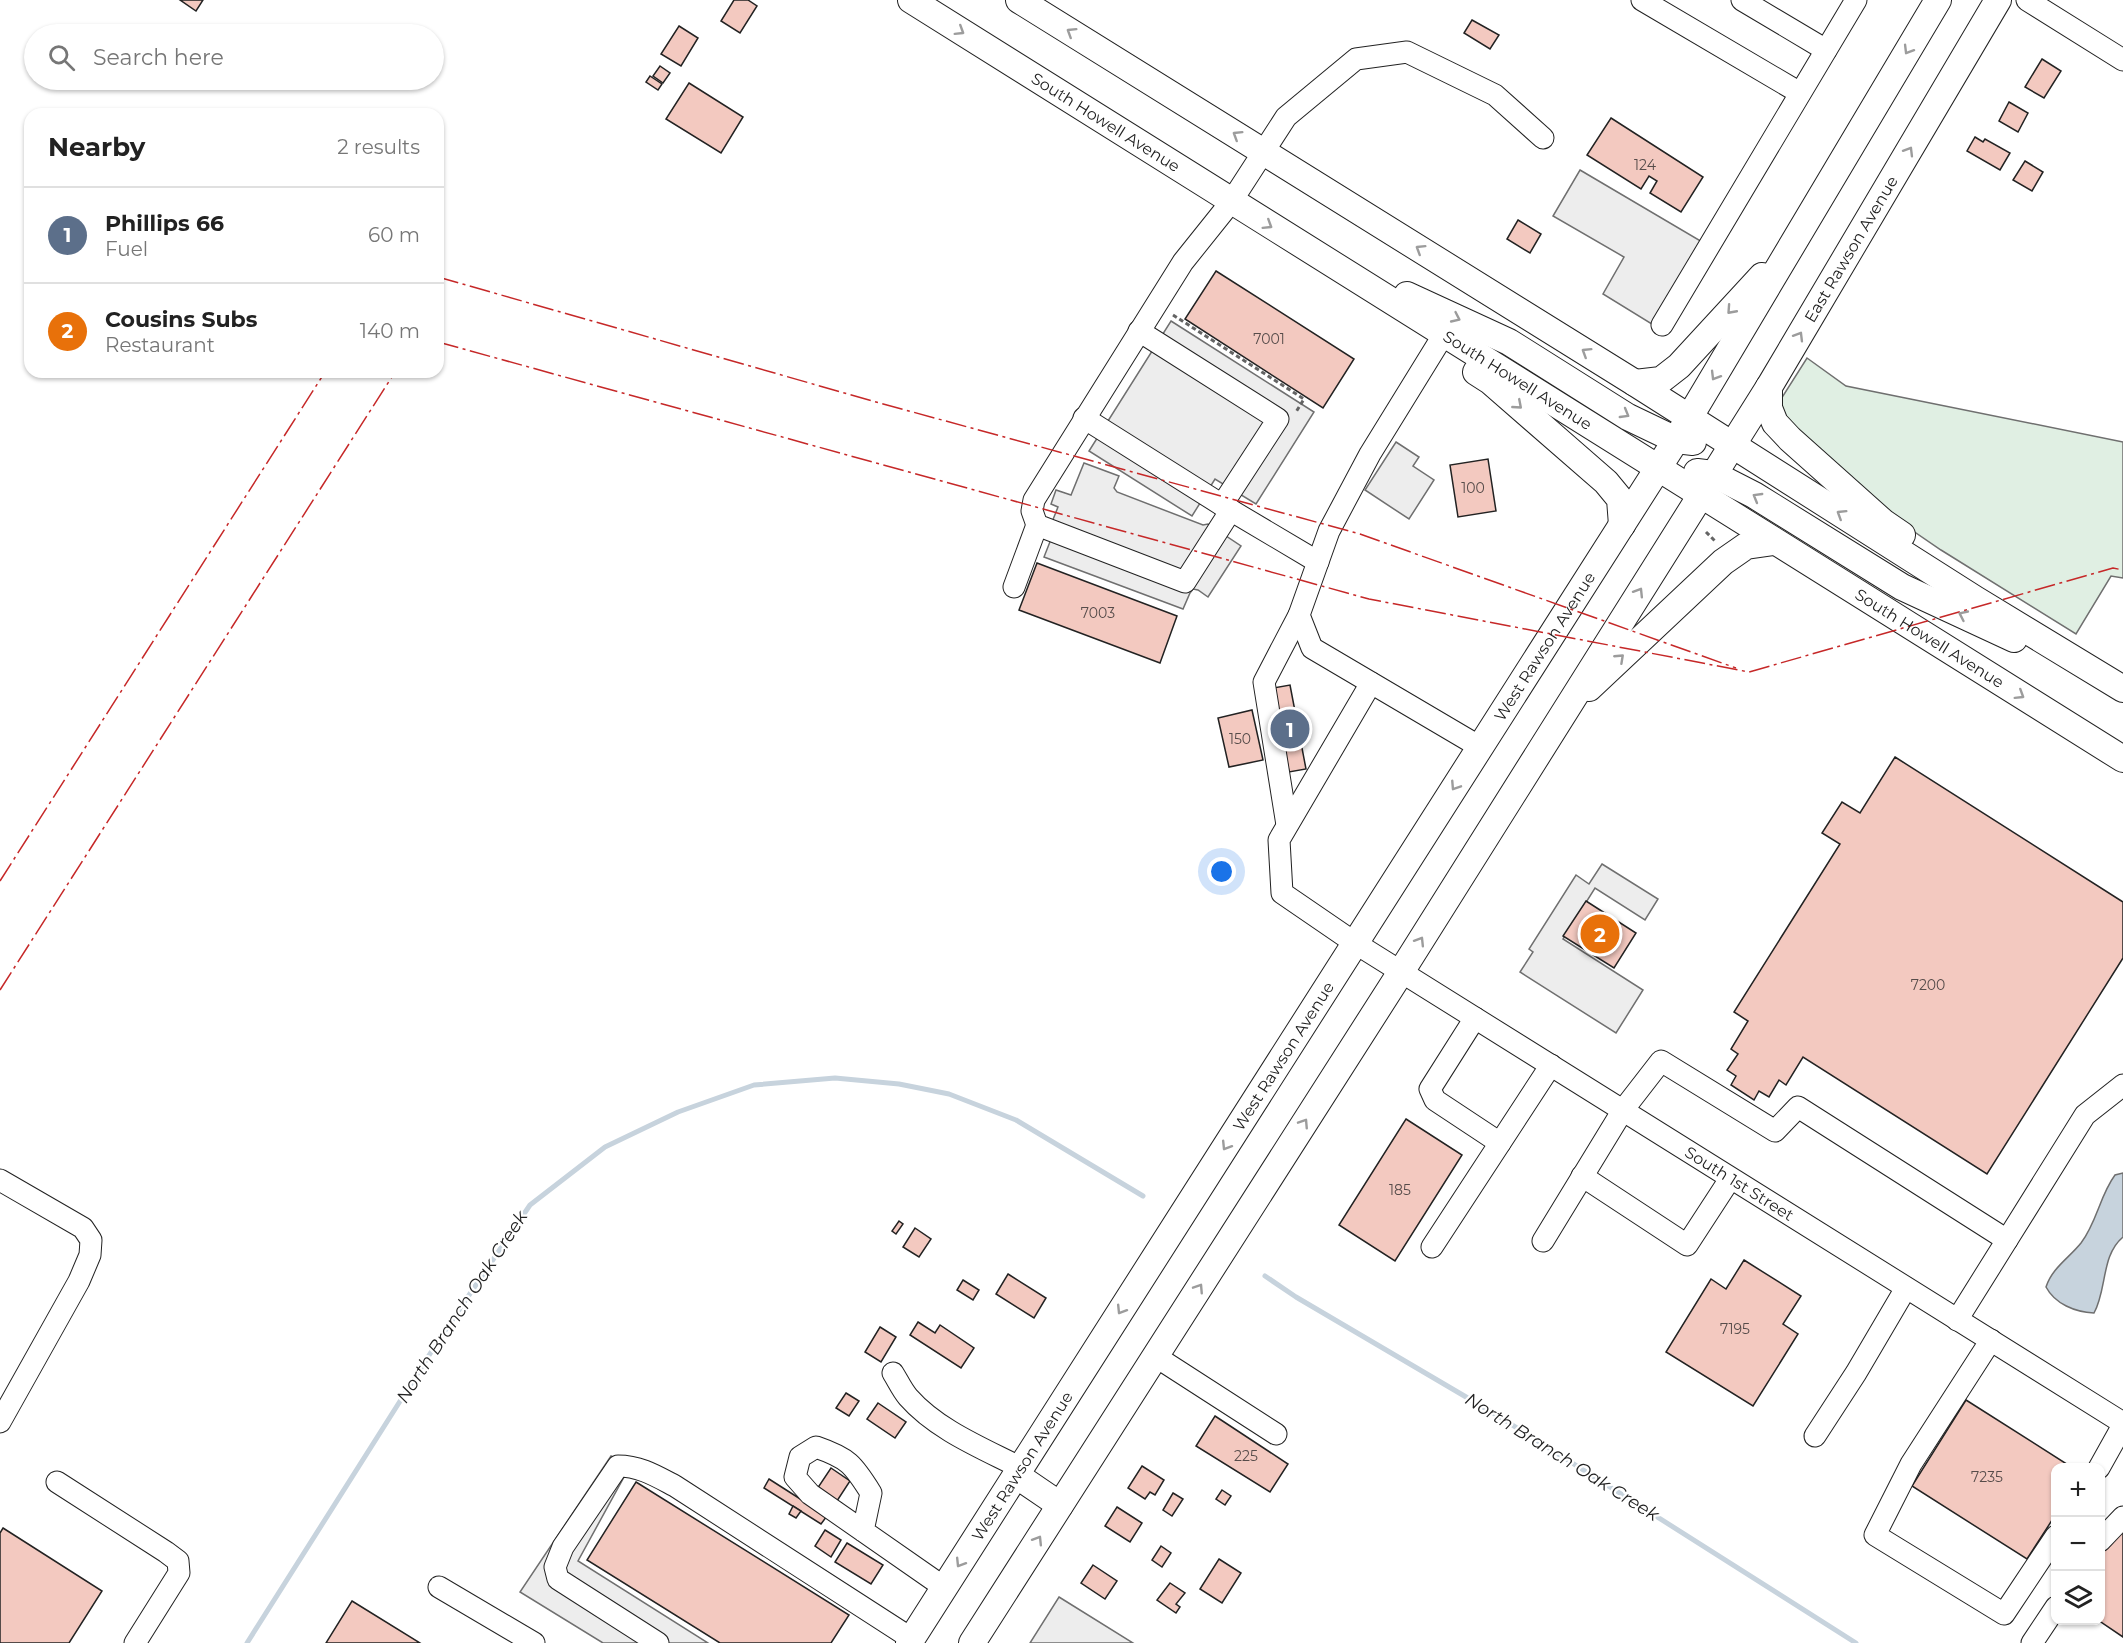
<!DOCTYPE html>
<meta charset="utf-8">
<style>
:root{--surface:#fff;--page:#f6f6f6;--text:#222;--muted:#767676;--line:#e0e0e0;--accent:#d93025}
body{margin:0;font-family:Montserrat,sans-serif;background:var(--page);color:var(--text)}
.controls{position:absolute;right:18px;bottom:18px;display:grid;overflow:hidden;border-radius:12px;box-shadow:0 2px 4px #0004}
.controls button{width:54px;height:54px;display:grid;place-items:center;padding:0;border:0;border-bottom:2px solid var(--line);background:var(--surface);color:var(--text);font:30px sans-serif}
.you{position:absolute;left:1222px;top:872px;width:21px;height:21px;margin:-15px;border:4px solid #fff;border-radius:50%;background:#1a73e8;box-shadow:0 0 0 9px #1a73e833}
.badge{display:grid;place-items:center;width:39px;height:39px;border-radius:50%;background:var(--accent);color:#fff;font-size:20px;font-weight:700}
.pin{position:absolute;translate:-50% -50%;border:3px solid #fff;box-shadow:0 2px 6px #0006}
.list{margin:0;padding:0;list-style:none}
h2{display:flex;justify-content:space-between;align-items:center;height:78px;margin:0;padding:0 24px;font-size:26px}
h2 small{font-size:20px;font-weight:400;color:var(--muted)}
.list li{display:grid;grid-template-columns:39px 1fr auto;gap:18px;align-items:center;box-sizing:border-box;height:96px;padding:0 24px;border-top:2px solid var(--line)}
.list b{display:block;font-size:22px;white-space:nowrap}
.list p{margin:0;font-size:20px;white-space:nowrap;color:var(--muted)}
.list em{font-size:20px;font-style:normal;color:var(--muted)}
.icon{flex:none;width:33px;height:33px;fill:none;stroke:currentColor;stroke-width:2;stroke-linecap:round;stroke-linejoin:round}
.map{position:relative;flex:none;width:2123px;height:1643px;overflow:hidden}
.search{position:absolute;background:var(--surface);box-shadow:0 2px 4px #0004;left:24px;top:24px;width:420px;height:66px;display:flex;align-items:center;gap:15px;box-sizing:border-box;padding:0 21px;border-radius:33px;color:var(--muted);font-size:22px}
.panel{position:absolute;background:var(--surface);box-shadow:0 2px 4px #0004;left:24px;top:108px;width:420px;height:270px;border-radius:18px}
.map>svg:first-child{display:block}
</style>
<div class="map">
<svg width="2123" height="1643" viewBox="0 0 2123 1643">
<rect width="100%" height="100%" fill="#fff"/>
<path fill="#e0efe3" stroke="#6f6f6f" stroke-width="1.5" d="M 1807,358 L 1846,386 L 2123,442 L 2123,578 L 2111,576 L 2076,634 L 1941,550 L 1900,522 L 1788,428 L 1779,405 L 1781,399 Z"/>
<g fill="#ededed" stroke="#6f6f6f" stroke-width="1.5">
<path d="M 1580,170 L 1704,243 L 1655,326 L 1603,294 L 1624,257 L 1553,216 Z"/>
<path d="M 1171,321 L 1314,412 L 1256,504 L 1215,479 L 1192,516 L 1089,451 Z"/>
<path d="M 1396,442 L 1419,457 L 1413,466 L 1434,480 L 1409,519 L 1365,490 Z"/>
<path d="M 1084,463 L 1119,476 L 1114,488 L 1117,492 L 1203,525 L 1208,524 L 1241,546 L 1208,597 L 1198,590 L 1193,589 L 1190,593 L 1183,609 L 1044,557 L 1057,524 L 1052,522 L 1058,507 L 1051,504 L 1056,490 L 1071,495 Z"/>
<path d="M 1602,864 L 1658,899 L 1645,920 L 1595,888 L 1563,939 L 1643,990 L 1616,1033 L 1520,972 L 1533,952 L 1529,949 L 1576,875 L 1589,884 Z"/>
<path d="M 611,1456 L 630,1466 L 578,1561 L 708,1643 L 603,1643 L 520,1592 Z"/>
<path d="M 1059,1597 L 1133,1643 L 1030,1643 Z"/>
</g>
<path fill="#c7d3dd" stroke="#6f6f6f" stroke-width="1.5" d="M 2123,1173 L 2123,1237 C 2101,1255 2107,1290 2094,1313 C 2075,1312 2055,1304 2046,1287 C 2052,1268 2069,1258 2081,1243 C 2097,1222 2100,1195 2115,1175 Z"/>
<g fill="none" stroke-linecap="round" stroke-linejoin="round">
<g stroke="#c7d3dd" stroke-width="5">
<path d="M 1265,1276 L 1296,1297 L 1495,1414 L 1856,1643"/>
<path d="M 247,1643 L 440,1338 L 530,1205 L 605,1147 L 678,1112 L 754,1085 L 835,1078 L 899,1084 L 949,1094 L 1016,1120 L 1143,1196"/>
</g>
</g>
<g fill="#f3c9c0" stroke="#222" stroke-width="1.5">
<path d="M 180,0 L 203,0 L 196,11 Z"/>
<path d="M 734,0 L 748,0 L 757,6 L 740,33 L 721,21 Z"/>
<path d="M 1472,20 L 1499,35 L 1490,49 L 1464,33 Z"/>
<path d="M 679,26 L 698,38 L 681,66 L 661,54 Z"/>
<path d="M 2042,59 L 2061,71 L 2044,98 L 2025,87 Z"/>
<path d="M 660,66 L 670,73 L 663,83 L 653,76 Z"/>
<path d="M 650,76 L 662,84 L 658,90 L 646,82 Z"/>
<path d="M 689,83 L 743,117 L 721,153 L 666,119 Z"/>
<path d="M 2009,102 L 2028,113 L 2018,132 L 1999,121 Z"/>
<path d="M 1611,118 L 1703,177 L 1681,212 L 1650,193 L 1657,181 L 1649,176 L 1641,189 L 1587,155 Z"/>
<path d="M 1975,137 L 1983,142 L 1985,139 L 2010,153 L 2000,170 L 1967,151 Z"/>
<path d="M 2025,161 L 2043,172 L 2032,191 L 2013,180 Z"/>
<path d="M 1518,220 L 1541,234 L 1530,253 L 1507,239 Z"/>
<path d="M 1216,271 L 1354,359 L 1323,408 L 1185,319 Z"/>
<path d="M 1488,459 L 1496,511 L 1458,517 L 1450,465 Z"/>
<path d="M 1037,563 L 1177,616 L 1160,663 L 1019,610 Z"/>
<path d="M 1290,685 L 1306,769 L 1289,772 L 1273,688 Z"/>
<path d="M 1252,710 L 1263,760 L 1229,767 L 1218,718 Z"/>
<path d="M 1895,757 L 2123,902 L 2123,958 L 1987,1174 L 1803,1057 L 1786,1085 L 1779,1080 L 1769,1097 L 1759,1091 L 1754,1100 L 1731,1085 L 1736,1076 L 1727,1070 L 1738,1054 L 1731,1049 L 1748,1021 L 1734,1012 L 1840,844 L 1822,833 L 1842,802 L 1860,813 Z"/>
<path d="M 1586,901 L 1636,933 L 1614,968 L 1563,936 Z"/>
<path d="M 1406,1119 L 1462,1155 L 1395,1261 L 1339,1225 Z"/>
<path d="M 899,1221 L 903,1224 L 896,1234 L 892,1231 Z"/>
<path d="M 915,1228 L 931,1239 L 919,1257 L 903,1247 Z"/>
<path d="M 1744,1260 L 1801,1296 L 1783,1324 L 1798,1334 L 1753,1406 L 1666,1352 L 1711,1279 L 1726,1289 Z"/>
<path d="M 1008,1274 L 1046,1298 L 1034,1318 L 996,1294 Z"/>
<path d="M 963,1280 L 979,1290 L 973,1300 L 957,1290 Z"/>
<path d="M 918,1322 L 935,1333 L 940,1325 L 974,1348 L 961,1368 L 910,1335 Z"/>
<path d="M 880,1327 L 896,1337 L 881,1362 L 865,1352 Z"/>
<path d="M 846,1393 L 859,1401 L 849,1416 L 836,1408 Z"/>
<path d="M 1966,1400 L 2073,1468 L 2056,1468 L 2056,1514 L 2027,1559 L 1912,1486 Z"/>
<path d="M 878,1403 L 906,1422 L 895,1438 L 867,1419 Z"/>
<path d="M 1215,1416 L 1288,1464 L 1270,1492 L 1196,1446 Z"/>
<path d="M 1142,1466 L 1164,1480 L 1155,1495 L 1150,1492 L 1145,1499 L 1128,1488 Z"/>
<path d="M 831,1468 L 850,1481 L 835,1504 L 815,1492 Z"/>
<path d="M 769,1479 L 827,1516 L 821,1524 L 764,1488 Z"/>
<path d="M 636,1482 L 849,1615 L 831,1643 L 720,1643 L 587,1560 Z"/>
<path d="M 1222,1490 L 1231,1496 L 1225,1505 L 1216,1499 Z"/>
<path d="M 1173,1493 L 1183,1499 L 1172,1516 L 1163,1510 Z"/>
<path d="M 793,1506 L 801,1511 L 796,1518 L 789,1514 Z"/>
<path d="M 1117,1507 L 1142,1523 L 1130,1542 L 1105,1526 Z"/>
<path d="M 2123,1522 L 2123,1637 L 2098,1620 L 2100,1620 L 2100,1557 Z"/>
<path d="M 3,1528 L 102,1591 L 69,1643 L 0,1643 L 0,1533 Z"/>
<path d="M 825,1530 L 841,1540 L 831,1557 L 815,1546 Z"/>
<path d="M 847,1543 L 883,1565 L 871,1584 L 835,1562 Z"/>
<path d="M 1161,1546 L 1171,1553 L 1162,1567 L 1152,1560 Z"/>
<path d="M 1219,1559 L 1241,1573 L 1222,1603 L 1200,1589 Z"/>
<path d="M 1093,1565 L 1117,1581 L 1105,1599 L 1081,1583 Z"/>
<path d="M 1170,1583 L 1185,1593 L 1176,1604 L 1180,1607 L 1176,1613 L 1157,1600 Z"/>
<path d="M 352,1601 L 420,1643 L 326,1643 Z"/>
</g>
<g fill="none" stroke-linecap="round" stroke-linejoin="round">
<g stroke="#222" stroke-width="23">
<g id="minor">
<path d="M 1642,0 L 1800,93"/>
<path d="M 1742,0 L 1826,50"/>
<path d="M 2027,0 L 2123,60"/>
<path d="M 1662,325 L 1856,0"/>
<path d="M 1139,331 L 1278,419 L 1222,505"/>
<path d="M 1444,334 L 1370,454 L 1329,531 L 1299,615 L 1312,648 L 1480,747"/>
<path d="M 1084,418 L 1222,505 L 1318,562"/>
<path d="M 1231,510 L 1185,582 L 1037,525 L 1032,511 L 1034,500 L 1183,262 L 1231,202 L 1286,117 L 1356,59 L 1407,52 L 1495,95 L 1543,138"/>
<path d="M 1014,587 L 1037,525"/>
<path id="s1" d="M 1371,683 L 1279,840 L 1282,893 L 1355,943 L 2123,1423"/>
<path d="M 1287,825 L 1264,682 L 1299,615"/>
<path d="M 1475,1018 L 1430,1089 L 1435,1100 L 1500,1143"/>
<path d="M 1582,1176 L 1687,1245 L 1730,1179"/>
<path d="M 0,1180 L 83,1228 L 91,1240 L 90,1255 L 79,1281 L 0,1422"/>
<path d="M 2007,1240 L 2085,1115 L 2123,1085"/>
<path d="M 1543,1241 L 1623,1110 L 1661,1061 L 1775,1131 L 1798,1107 L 2007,1240 L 1957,1320"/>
<path d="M 1432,1247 L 1551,1065"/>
<path d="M 1991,1340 L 1911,1464 L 1875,1535 L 2004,1614 L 2056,1536"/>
<path d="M 1155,1356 L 1276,1434"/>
<path d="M 893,1373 C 898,1381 902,1390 908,1397 C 937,1430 982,1448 1021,1468"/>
<path d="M 1815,1436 L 1856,1373 L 1906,1288"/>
<path d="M 2099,1468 L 2123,1425"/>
<path d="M 57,1482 L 166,1552 L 178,1561 L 179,1573 L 135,1643"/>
<path d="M 863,1531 L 871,1493 C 853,1464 848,1458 816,1447 L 800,1457 L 795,1477 L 810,1494 L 945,1588"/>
<path d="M 2100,1541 L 2123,1517"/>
<path d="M 439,1587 L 534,1643"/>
<path d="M 658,1643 L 558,1579 L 555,1567 L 563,1547 L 618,1466 C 640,1466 656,1476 675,1486 L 912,1639"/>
<path d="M 2032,1643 L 2056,1607"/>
</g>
</g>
<g stroke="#222" stroke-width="28">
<g id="major">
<path id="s2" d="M 911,0 L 2123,759"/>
<path d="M 1019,0 L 1635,383 L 1975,599 L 2123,689"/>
<path d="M 1407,295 L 1509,342 L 1628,417 L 1676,440 L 1693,442"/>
<path d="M 1476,372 L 1490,381 L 1606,482 L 1620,499 L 1622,525"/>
<path d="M 1635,383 L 1661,380 L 1679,366 L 1762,276"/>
<path d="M 1769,387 L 1769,408 L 1775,423 L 1790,439 L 1883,522 L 1902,535"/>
<path d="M 1697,472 L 1713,474 L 1754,495 L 1902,587 L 2014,639"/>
<path d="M 1589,688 L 1723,562 L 1746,546 L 1774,542"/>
<path d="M 1016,1475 L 1060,1505"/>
<path id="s3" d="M 909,1643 L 1676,440 L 1938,0"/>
<path id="s4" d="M 972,1643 L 1401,972 L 1769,387 L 1998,0"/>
</g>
</g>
<g stroke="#646464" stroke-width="3" stroke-dasharray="4.5 3" stroke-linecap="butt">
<path d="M 1173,315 L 1304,399 L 1296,412"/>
<path d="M 1706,532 L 1715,541"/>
</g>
<use href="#minor" stroke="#fff" stroke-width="21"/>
<use href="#major" stroke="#fff" stroke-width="26"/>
<g stroke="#c62828" stroke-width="1.5" stroke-dasharray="21 4.5 3 4.5" stroke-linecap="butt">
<path d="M 438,277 L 876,402 L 1360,534 L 1736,668"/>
<path d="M 438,342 L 1369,599 L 1749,672 L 2113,568 L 2123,570"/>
<path d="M 0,881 L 325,372"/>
<path d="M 0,990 L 395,372"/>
</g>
</g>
<defs><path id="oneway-chevron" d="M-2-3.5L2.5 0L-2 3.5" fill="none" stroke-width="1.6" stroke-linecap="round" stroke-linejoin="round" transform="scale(1.5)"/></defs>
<g stroke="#9c9c9c">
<use href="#oneway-chevron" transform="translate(960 31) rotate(32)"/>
<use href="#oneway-chevron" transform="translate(1071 32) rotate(-148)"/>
<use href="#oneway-chevron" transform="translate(1908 50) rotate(121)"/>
<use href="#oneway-chevron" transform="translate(1237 135) rotate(-148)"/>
<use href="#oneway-chevron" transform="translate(1909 151) rotate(-59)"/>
<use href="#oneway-chevron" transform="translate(1268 225) rotate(32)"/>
<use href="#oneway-chevron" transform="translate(1420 249) rotate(-148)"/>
<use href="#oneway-chevron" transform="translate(1731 310) rotate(132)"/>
<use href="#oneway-chevron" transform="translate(1456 318) rotate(25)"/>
<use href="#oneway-chevron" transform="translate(1799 336) rotate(-59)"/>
<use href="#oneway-chevron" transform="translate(1586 352) rotate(-148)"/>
<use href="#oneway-chevron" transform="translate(1715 376) rotate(121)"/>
<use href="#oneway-chevron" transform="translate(1518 405) rotate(41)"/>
<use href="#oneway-chevron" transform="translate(1625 414) rotate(30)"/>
<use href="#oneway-chevron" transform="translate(1757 497) rotate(-150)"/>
<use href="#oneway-chevron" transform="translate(1841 514) rotate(-148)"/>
<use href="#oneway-chevron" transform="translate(1639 592) rotate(-58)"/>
<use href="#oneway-chevron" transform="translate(1963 615) rotate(-155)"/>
<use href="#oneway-chevron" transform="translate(1620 658) rotate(-43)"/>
<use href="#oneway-chevron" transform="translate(2020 695) rotate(32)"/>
<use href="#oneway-chevron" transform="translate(1455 786) rotate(123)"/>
<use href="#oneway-chevron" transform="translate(1420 941) rotate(-58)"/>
<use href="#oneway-chevron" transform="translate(1304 1123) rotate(-57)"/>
<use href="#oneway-chevron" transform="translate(1226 1146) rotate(122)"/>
<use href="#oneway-chevron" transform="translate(1199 1288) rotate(-57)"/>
<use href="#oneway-chevron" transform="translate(1121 1310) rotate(122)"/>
<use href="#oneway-chevron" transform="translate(1038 1540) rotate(-58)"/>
<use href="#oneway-chevron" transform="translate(960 1563) rotate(122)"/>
</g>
<g text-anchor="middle" stroke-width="4.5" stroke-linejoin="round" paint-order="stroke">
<g font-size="14" fill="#564c4a">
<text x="1645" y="170">124</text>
<text x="1269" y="344">7001</text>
<text x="1473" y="493">100</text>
<text x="1098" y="618">7003</text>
<text x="1240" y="744">150</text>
<text x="1928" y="990">7200</text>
<text x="1400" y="1195">185</text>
<text x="1735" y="1334">7195</text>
<text x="1246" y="1461">225</text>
<text x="1987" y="1482">7235</text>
</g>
<g font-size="16" fill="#222" stroke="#fff">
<text dy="6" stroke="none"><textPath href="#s2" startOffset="230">South Howell Avenue</textPath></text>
<text dy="6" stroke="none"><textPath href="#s4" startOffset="1648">East Rawson Avenue</textPath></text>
<text dy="6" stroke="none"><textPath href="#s2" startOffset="716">South Howell Avenue</textPath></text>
<text dy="6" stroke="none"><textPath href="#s2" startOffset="1202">South Howell Avenue</textPath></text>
<text dy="6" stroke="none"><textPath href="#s3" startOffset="1182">West Rawson Avenue</textPath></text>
<text dy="6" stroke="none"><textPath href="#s3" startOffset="696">West Rawson Avenue</textPath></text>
<text dy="6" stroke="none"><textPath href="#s1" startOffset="777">South 1st Street</textPath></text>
<text dy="6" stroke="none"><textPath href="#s3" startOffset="210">West Rawson Avenue</textPath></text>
</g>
<g font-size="18" font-style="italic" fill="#222" stroke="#fff">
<text transform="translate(462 1307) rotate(-57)" y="6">North Branch Oak Creek</text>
<text transform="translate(1562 1457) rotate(32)" y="6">North Branch Oak Creek</text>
</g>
</g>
</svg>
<div class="controls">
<button>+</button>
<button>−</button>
<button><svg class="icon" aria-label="layers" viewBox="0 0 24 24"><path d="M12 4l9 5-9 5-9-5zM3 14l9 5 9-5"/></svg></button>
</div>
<div class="you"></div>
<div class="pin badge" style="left:1290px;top:729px;background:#5c6f8a">1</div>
<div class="pin badge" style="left:1600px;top:934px;background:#e8710a">2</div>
<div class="search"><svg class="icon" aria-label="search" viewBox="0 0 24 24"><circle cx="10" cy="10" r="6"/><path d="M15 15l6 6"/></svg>Search here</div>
<section class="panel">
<h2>Nearby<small>2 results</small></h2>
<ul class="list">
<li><span class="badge" style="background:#5c6f8a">1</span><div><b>Phillips 66</b><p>Fuel</p></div><em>60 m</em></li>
<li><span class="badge" style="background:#e8710a">2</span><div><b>Cousins Subs</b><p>Restaurant</p></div><em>140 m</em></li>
</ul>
</section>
</div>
